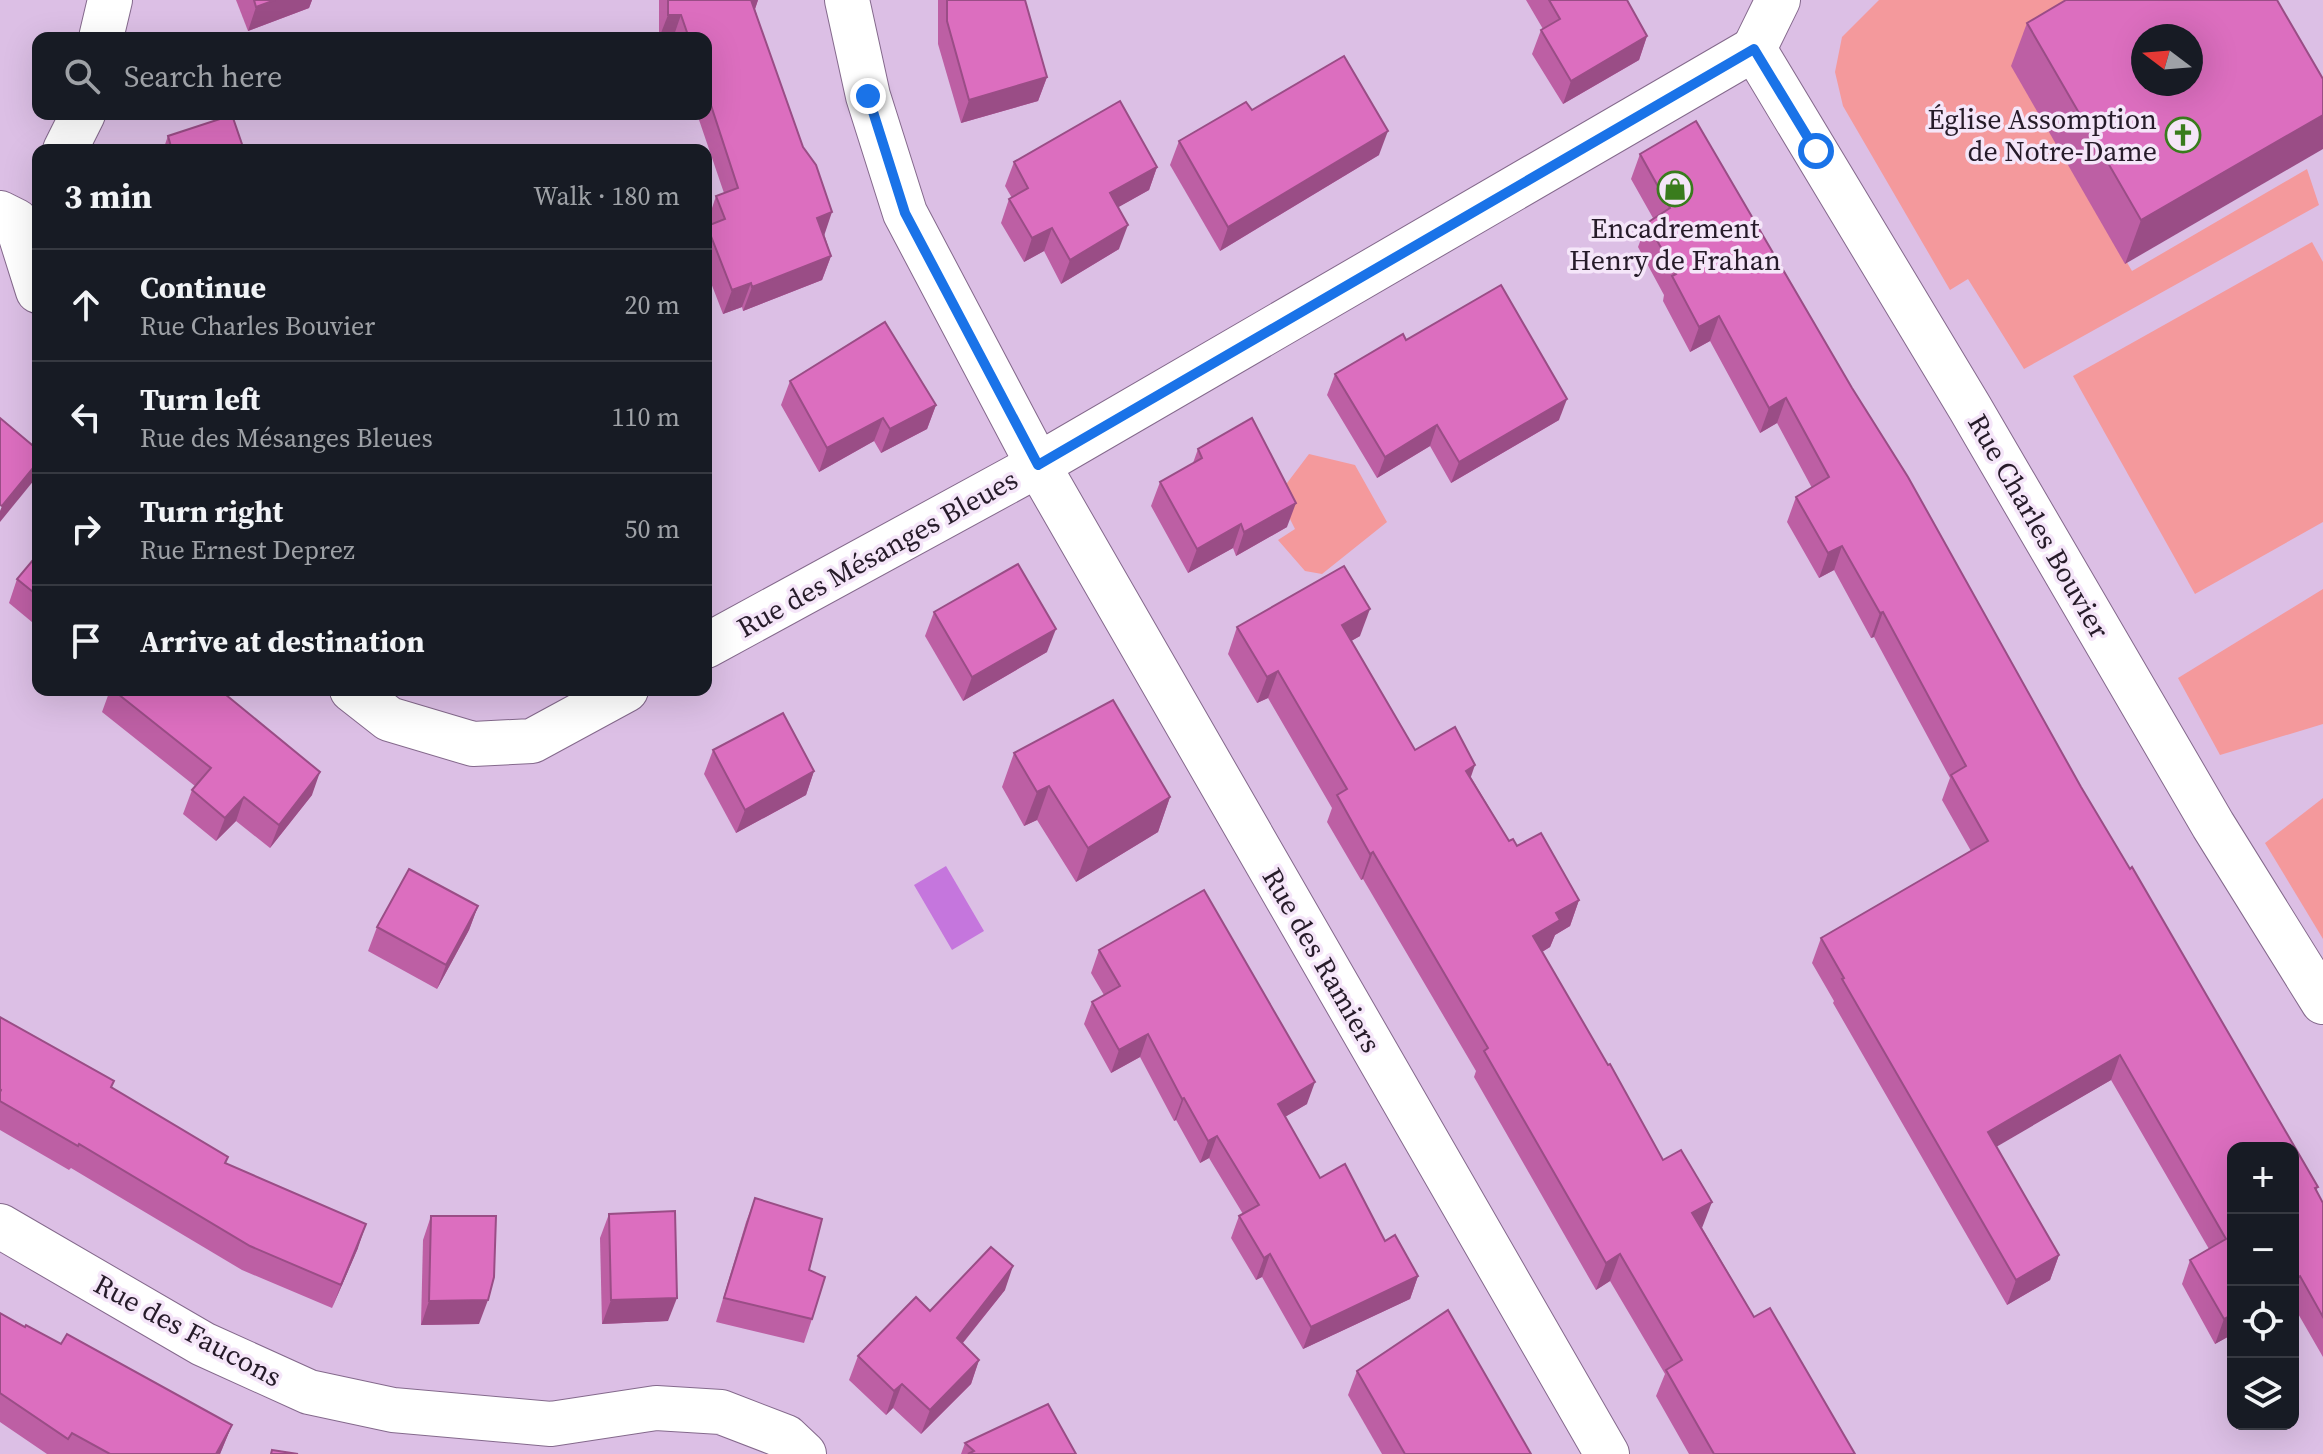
<!DOCTYPE html>
<meta charset="utf-8">
<style>
:root{--surface:#171b24;--page:#242831;--text:#f1f3f6;--muted:#9ea1a6;--line:#363941}
body{margin:0;font-family:"Source Serif 4",serif;background:var(--page);color:var(--text)}
.controls{position:absolute;right:24px;bottom:24px;display:grid;overflow:hidden;border-radius:16px;box-shadow:0 8px 32px #0002}
.controls button{width:72px;height:72px;display:grid;place-items:center;padding:0;border:0;border-bottom:2px solid var(--line);background:var(--surface);color:var(--text);font:40px sans-serif}
.compass{position:absolute;left:2131px;top:24px;width:72px;height:72px;border-radius:50%;background:var(--surface);box-shadow:0 8px 32px #0002;rotate:286deg}
.stop{position:absolute;width:24px;height:24px;margin:-18px;border:6px solid #1a73e8;border-radius:50%;background:#fff}
.stop.end{background:#1a73e8;border-color:#fff;box-shadow:0 2px 8px #0008}
.list{margin:0;padding:0;list-style:none}
h2{display:flex;justify-content:space-between;align-items:center;height:104px;margin:0;padding:0 32px;font-size:34px}
h2 small{font-size:26px;font-weight:400;color:var(--muted)}
.list li{display:grid;grid-template-columns:52px 1fr auto;gap:24px;align-items:center;box-sizing:border-box;height:112px;padding:0 32px;border-top:2px solid var(--line)}
.list b{display:block;font-size:30px;white-space:nowrap}
.list p{margin:0;font-size:26px;white-space:nowrap;color:var(--muted)}
.list em{font-size:26px;font-style:normal;color:var(--muted)}
.icon{flex:none;width:44px;height:44px;fill:none;stroke:currentColor;stroke-width:2;stroke-linecap:round;stroke-linejoin:round}
.map{position:relative;flex:none;width:2323px;height:1454px;overflow:hidden}
.search{position:absolute;background:var(--surface);box-shadow:0 8px 32px #0002;left:32px;top:32px;width:680px;height:88px;display:flex;align-items:center;gap:20px;box-sizing:border-box;padding:0 28px;border-radius:16px;color:var(--muted);font-size:30px}
.panel{position:absolute;background:var(--surface);box-shadow:0 8px 32px #0002;left:32px;top:144px;width:680px;height:552px;border-radius:16px}
.map>svg:first-child{display:block}
</style>
<div class="map">
<svg width="2323" height="1454" viewBox="0 0 2323 1454">
<rect width="100%" height="100%" fill="#dcbfe5"/>
<g fill="#f4999c">
<path d="M 1879,0 L 2149,0 L 2018,76 L 2132,271 L 2307,169 L 2319,205 L 2024,369 L 1968,279 L 1950,290 L 1843,106 L 1835,72 L 1842,37 Z"/>
<path d="M 2312,242 L 2323,262 L 2323,522 L 2195,594 L 2073,376 Z"/>
<path d="M 1309,454 L 1355,465 L 1387,522 L 1322,574 L 1305,571 L 1278,540 L 1295,529 L 1278,495 Z"/>
<path d="M 2323,589 L 2323,724 L 2220,755 L 2178,678 Z"/>
<path d="M 2323,798 L 2323,939 L 2265,843 Z"/>
</g>
<path fill="#c576dd" d="M 946,866 L 984,931 L 952,950 L 914,885 Z"/>
<g fill="none" stroke-linecap="round" stroke-linejoin="round">
<g stroke="#84698c" stroke-width="46">
<g id="minor">
<path d="M 847,0 L 868,96 L 905,213 L 1038,465 L 1607,1454"/>
<path d="M 101,38 L 110,0"/>
<path d="M 1754,49 L 1970,408 L 2213,825 L 2323,1002"/>
<path d="M 1754,49 L 1778,0"/>
<path d="M 65,150 L 83,114"/>
<path d="M 0,213 L 16,221 L 38,291"/>
<path d="M 706,646 L 1038,465 L 1754,49"/>
<path d="M 352,690 L 389,719 L 473,744 L 532,741 L 626,690"/>
<path d="M 0,1226 L 203,1344 L 309,1392 L 393,1410 L 551,1424 L 656,1408 L 721,1412 L 786,1437 L 804,1454"/>
</g>
</g>
<use href="#minor" stroke="#fff" stroke-width="44"/>
</g>
<g fill="#bd5fa4">
<path d="M 236,0 L 312,0 L 309,8 L 248,31 Z"/>
<path d="M 659,0 L 758,0 L 755,9 L 831,256 L 822,280 L 743,311 L 742,307 L 723,314 L 706,270 L 706,229 L 707,226 L 710,225 L 708,220 L 716,196 L 724,193 L 697,114 L 706,114 L 706,38 L 659,38 Z"/>
<path d="M 938,0 L 1025,0 L 1047,77 L 1038,101 L 961,123 L 938,44 Z"/>
<path d="M 1526,0 L 1627,0 L 1647,36 L 1639,60 L 1563,104 L 1532,54 L 1541,30 L 1543,29 Z"/>
<path d="M 2027,23 L 2323,79 L 2125,264 L 2011,66 Z"/>
<path d="M 1252,110 L 1379,155 L 1220,251 L 1170,165 L 1179,141 Z"/>
<path d="M 1696,121 L 1852,388 L 1908,477 L 2081,787 L 2130,869 L 2132,867 L 2318,1187 L 2316,1191 L 2323,1203 L 2323,1357 L 2293,1305 L 2293,1148 L 2233,1148 L 2233,1334 L 2215,1344 L 2182,1284 L 2190,1260 L 2209,1249 L 2111,1080 L 1996,1146 L 2059,1255 L 2050,1280 L 2007,1305 L 1833,1003 L 1834,1001 L 1812,963 L 1821,938 L 1971,851 L 1942,800 L 1950,778 L 1874,637 L 1871,638 L 1834,570 L 1819,578 L 1787,522 L 1796,497 L 1812,488 L 1777,423 L 1760,433 L 1710,341 L 1690,352 L 1663,301 L 1664,295 L 1638,247 L 1647,223 L 1653,218 L 1631,179 L 1640,154 Z"/>
<path d="M 168,136 L 244,150 L 163,150 Z"/>
<path d="M 1014,162 L 1157,167 L 1149,190 L 1118,207 L 1119,249 L 1061,284 L 1044,251 L 1024,262 L 1001,223 L 1009,199 L 1012,198 L 1005,186 Z"/>
<path d="M 1406,340 L 1559,420 L 1451,483 L 1430,446 L 1377,478 L 1327,395 L 1335,374 Z"/>
<path d="M 790,381 L 936,405 L 927,429 L 881,453 L 874,441 L 819,472 L 781,405 Z"/>
<path d="M 1198,449 L 1287,527 L 1236,556 L 1233,548 L 1188,573 L 1151,506 L 1160,482 L 1193,463 Z"/>
<path d="M 38,554 L 38,627 L 9,603 L 17,579 Z"/>
<path d="M 934,612 L 1047,652 L 963,701 L 925,636 Z"/>
<path d="M 1237,627 L 1360,636 L 1351,641 L 1415,750 L 1471,777 L 1509,841 L 1517,846 L 1579,900 L 1570,926 L 1555,935 L 1550,947 L 1542,952 L 1754,1317 L 1855,1454 L 1689,1454 L 1656,1396 L 1665,1374 L 1610,1281 L 1596,1290 L 1474,1077 L 1476,1071 L 1363,879 L 1361,880 L 1327,822 L 1332,808 L 1268,698 L 1257,703 L 1228,654 Z"/>
<path d="M 110,690 L 220,690 L 312,795 L 270,848 L 236,821 L 216,841 L 183,814 L 192,790 L 195,786 L 102,712 Z"/>
<path d="M 713,750 L 814,771 L 806,795 L 736,833 L 704,774 Z"/>
<path d="M 1014,753 L 1170,797 L 1158,832 L 1076,882 L 1037,820 L 1024,826 L 1002,787 Z"/>
<path d="M 478,906 L 469,930 L 437,989 L 368,951 L 377,927 Z"/>
<path d="M 1099,950 L 1307,1104 L 1285,1117 L 1320,1178 L 1418,1276 L 1410,1299 L 1303,1349 L 1262,1277 L 1256,1280 L 1231,1238 L 1239,1216 L 1243,1214 L 1209,1158 L 1200,1163 L 1176,1120 L 1174,1121 L 1140,1057 L 1111,1073 L 1084,1024 L 1092,1002 L 1104,995 L 1091,973 Z"/>
<path d="M 0,1017 L 112,1088 L 226,1164 L 358,1248 L 332,1308 L 242,1270 L 71,1168 L 69,1170 L 0,1130 Z"/>
<path d="M 755,1198 L 812,1319 L 804,1343 L 716,1322 L 746,1222 Z"/>
<path d="M 609,1214 L 668,1321 L 602,1324 L 600,1238 Z"/>
<path d="M 431,1216 L 479,1324 L 421,1325 L 423,1240 Z"/>
<path d="M 1005,1290 L 963,1343 L 979,1360 L 971,1384 L 921,1434 L 893,1408 L 886,1415 L 849,1380 L 858,1356 L 930,1311 Z"/>
<path d="M 0,1313 L 25,1327 L 232,1425 L 220,1454 L 47,1454 L 0,1422 Z"/>
<path d="M 1357,1371 L 1531,1454 L 1382,1454 L 1348,1395 Z"/>
<path d="M 965,1443 L 1076,1454 L 961,1454 Z"/>
</g>
<g fill="#9a4d86">
<path d="M 275,0 L 312,0 L 309,8 L 248,31 L 256,7 Z"/>
<path d="M 742,0 L 758,0 L 755,9 Z"/>
<path d="M 668,15 L 681,15 L 673,38 L 659,38 Z"/>
<path d="M 1647,36 L 1639,60 L 1563,104 L 1571,81 Z"/>
<path d="M 1047,77 L 1038,101 L 961,123 L 969,100 Z"/>
<path d="M 2323,115 L 2323,149 L 2125,264 L 2141,220 Z"/>
<path d="M 1388,131 L 1379,155 L 1220,251 L 1228,227 Z"/>
<path d="M 1157,167 L 1149,190 L 1101,217 L 1110,193 Z"/>
<path d="M 832,212 L 824,236 L 817,218 Z"/>
<path d="M 1128,225 L 1119,249 L 1061,284 L 1070,260 Z"/>
<path d="M 1052,228 L 1044,251 L 1024,262 L 1032,238 Z"/>
<path d="M 831,256 L 822,280 L 743,311 L 752,287 Z"/>
<path d="M 751,283 L 742,307 L 723,314 L 732,290 Z"/>
<path d="M 1719,316 L 1710,341 L 1690,352 L 1699,327 Z"/>
<path d="M 1786,398 L 1777,423 L 1760,433 L 1769,408 Z"/>
<path d="M 1567,399 L 1559,420 L 1451,483 L 1459,462 Z"/>
<path d="M 936,405 L 927,429 L 881,453 L 890,429 Z"/>
<path d="M 883,418 L 874,441 L 819,472 L 827,448 Z"/>
<path d="M 1437,425 L 1430,446 L 1377,478 L 1385,457 Z"/>
<path d="M 38,462 L 38,472 L 35,479 L 0,522 L 0,511 L 2,506 Z"/>
<path d="M 1296,503 L 1287,527 L 1236,556 L 1244,532 Z"/>
<path d="M 1241,524 L 1233,548 L 1188,573 L 1197,549 Z"/>
<path d="M 1842,546 L 1834,570 L 1819,578 L 1828,553 Z"/>
<path d="M 1370,609 L 1360,636 L 1332,652 L 1342,625 Z"/>
<path d="M 1883,612 L 1874,637 L 1871,638 L 1880,613 Z"/>
<path d="M 1056,629 L 1047,652 L 963,701 L 972,677 Z"/>
<path d="M 1278,671 L 1268,698 L 1257,703 L 1267,677 Z"/>
<path d="M 1475,765 L 1466,791 L 1466,771 Z"/>
<path d="M 814,771 L 806,795 L 736,833 L 745,810 Z"/>
<path d="M 320,772 L 312,795 L 270,848 L 279,825 Z"/>
<path d="M 1049,786 L 1037,820 L 1024,826 L 1037,792 Z"/>
<path d="M 244,797 L 236,821 L 216,841 L 225,818 Z"/>
<path d="M 1170,797 L 1158,832 L 1076,882 L 1088,848 Z"/>
<path d="M 1373,852 L 1363,879 L 1361,880 L 1370,854 Z"/>
<path d="M 1579,900 L 1570,926 L 1555,935 L 1550,947 L 1524,963 L 1533,936 L 1556,913 Z"/>
<path d="M 478,906 L 469,930 L 437,989 L 446,965 Z"/>
<path d="M 1148,1034 L 1140,1057 L 1111,1073 L 1119,1050 Z"/>
<path d="M 2120,1055 L 2111,1080 L 1979,1157 L 1988,1132 Z"/>
<path d="M 1315,1082 L 1307,1104 L 1269,1126 L 1278,1104 Z"/>
<path d="M 1184,1098 L 1176,1120 L 1174,1121 L 1182,1099 Z"/>
<path d="M 1217,1136 L 1209,1158 L 1200,1163 L 1208,1141 Z"/>
<path d="M 1712,1202 L 1702,1228 L 1692,1213 Z"/>
<path d="M 366,1224 L 358,1248 L 332,1308 L 341,1285 Z"/>
<path d="M 1270,1254 L 1262,1277 L 1256,1280 L 1264,1258 Z"/>
<path d="M 1620,1254 L 1610,1281 L 1596,1290 L 1606,1263 Z"/>
<path d="M 2059,1255 L 2050,1280 L 2007,1305 L 2016,1280 Z"/>
<path d="M 1013,1266 L 1005,1290 L 948,1361 L 957,1338 Z"/>
<path d="M 1418,1276 L 1410,1299 L 1303,1349 L 1311,1327 Z"/>
<path d="M 2300,1276 L 2293,1295 L 2293,1280 Z"/>
<path d="M 677,1298 L 668,1321 L 602,1324 L 611,1300 Z"/>
<path d="M 488,1300 L 479,1324 L 421,1325 L 429,1301 Z"/>
<path d="M 2233,1314 L 2233,1334 L 2215,1344 L 2224,1319 Z"/>
<path d="M 979,1360 L 971,1384 L 921,1434 L 930,1410 Z"/>
<path d="M 902,1384 L 893,1408 L 886,1415 L 894,1391 Z"/>
<path d="M 232,1425 L 220,1454 L 216,1454 Z"/>
</g>
<g fill="#dc6ebf" stroke="#9a4d86" stroke-width="2" fill-rule="evenodd">
<path d="M 254,0 L 275,0 L 256,7 Z"/>
<path d="M 668,0 L 751,0 L 803,147 L 816,165 L 832,212 L 817,218 L 831,256 L 752,287 L 751,283 L 732,290 L 707,226 L 725,219 L 716,196 L 738,188 L 706,90 L 706,38 L 689,38 L 681,15 L 668,15 Z"/>
<path d="M 947,0 L 1025,0 L 1047,77 L 969,100 L 947,21 Z"/>
<path d="M 1549,0 L 1627,0 L 1647,36 L 1571,81 L 1541,30 L 1560,19 Z"/>
<path d="M 2066,0 L 2277,0 L 2323,79 L 2323,115 L 2141,220 L 2027,23 ZM 2143,36 L 2191,36 L 2191,84 L 2143,84 Z"/>
<path d="M 1344,56 L 1388,131 L 1228,227 L 1179,141 L 1246,102 L 1252,110 Z"/>
<path d="M 1120,101 L 1157,167 L 1110,193 L 1128,225 L 1070,260 L 1052,228 L 1032,238 L 1009,199 L 1028,188 L 1014,162 Z"/>
<path d="M 232,115 L 244,150 L 172,150 L 168,136 Z"/>
<path d="M 1696,121 L 1852,388 L 1908,477 L 2081,787 L 2130,869 L 2132,867 L 2318,1187 L 2315,1188 L 2323,1203 L 2323,1317 L 2300,1276 L 2293,1280 L 2293,1148 L 2233,1148 L 2233,1314 L 2224,1319 L 2190,1260 L 2226,1239 L 2120,1055 L 1988,1132 L 2059,1255 L 2016,1280 L 1842,979 L 1844,978 L 1821,938 L 1988,841 L 1951,775 L 1966,766 L 1883,612 L 1880,613 L 1842,546 L 1828,553 L 1796,497 L 1829,477 L 1786,398 L 1769,408 L 1719,316 L 1699,327 L 1672,276 L 1676,274 L 1647,223 L 1670,208 L 1640,154 Z"/>
<path d="M 1501,285 L 1567,399 L 1459,462 L 1437,425 L 1385,457 L 1335,374 L 1403,334 L 1406,340 Z"/>
<path d="M 885,322 L 936,405 L 890,429 L 883,418 L 827,448 L 790,381 Z"/>
<path d="M 0,418 L 38,450 L 38,462 L 2,506 L 0,505 Z"/>
<path d="M 1252,418 L 1296,503 L 1244,532 L 1241,524 L 1197,549 L 1160,482 L 1202,458 L 1198,449 Z"/>
<path d="M 38,554 L 38,596 L 17,579 Z"/>
<path d="M 1018,564 L 1056,629 L 972,677 L 934,612 Z"/>
<path d="M 1344,566 L 1370,609 L 1342,625 L 1415,750 L 1455,727 L 1475,765 L 1466,771 L 1509,841 L 1513,839 L 1517,846 L 1541,833 L 1579,900 L 1556,913 L 1560,920 L 1533,936 L 1608,1065 L 1610,1064 L 1663,1160 L 1681,1150 L 1712,1202 L 1692,1213 L 1754,1317 L 1770,1308 L 1855,1454 L 1714,1454 L 1666,1370 L 1682,1360 L 1620,1254 L 1606,1263 L 1484,1051 L 1488,1048 L 1373,852 L 1370,854 L 1337,795 L 1347,789 L 1278,671 L 1267,677 L 1237,627 Z"/>
<path d="M 113,690 L 220,690 L 320,772 L 279,825 L 244,797 L 225,818 L 192,790 L 211,768 Z"/>
<path d="M 1113,700 L 1170,797 L 1088,848 L 1049,786 L 1037,792 L 1014,753 Z"/>
<path d="M 783,713 L 814,771 L 745,810 L 713,750 Z"/>
<path d="M 409,869 L 478,906 L 446,965 L 377,927 Z"/>
<path d="M 1204,890 L 1315,1082 L 1278,1104 L 1320,1178 L 1345,1164 L 1385,1241 L 1395,1235 L 1418,1276 L 1311,1327 L 1270,1254 L 1264,1258 L 1239,1216 L 1259,1205 L 1217,1136 L 1208,1141 L 1184,1098 L 1182,1099 L 1148,1034 L 1119,1050 L 1092,1002 L 1120,986 L 1099,950 Z"/>
<path d="M 0,1017 L 114,1081 L 111,1087 L 228,1157 L 225,1163 L 366,1224 L 341,1285 L 250,1246 L 79,1144 L 78,1146 L 0,1101 L 0,1092 L 1,1090 L 0,1089 Z"/>
<path d="M 755,1198 L 822,1219 L 809,1270 L 825,1277 L 812,1319 L 724,1298 Z"/>
<path d="M 675,1211 L 677,1298 L 611,1300 L 609,1214 Z"/>
<path d="M 431,1216 L 496,1216 L 494,1277 L 488,1300 L 429,1301 Z"/>
<path d="M 991,1247 L 1013,1266 L 957,1338 L 979,1360 L 930,1410 L 902,1384 L 894,1391 L 858,1356 L 916,1297 L 930,1311 Z"/>
<path d="M 1448,1310 L 1531,1454 L 1405,1454 L 1357,1371 Z"/>
<path d="M 0,1313 L 25,1327 L 26,1325 L 61,1344 L 67,1334 L 232,1425 L 216,1454 L 110,1454 L 72,1433 L 68,1439 L 0,1393 Z"/>
<path d="M 1048,1404 L 1076,1454 L 968,1454 L 974,1451 L 965,1443 Z"/>
<path d="M 272,1450 L 298,1454 L 271,1454 Z"/>
</g>
<g fill="none" stroke-linecap="round" stroke-linejoin="round">
<path stroke="#1a73e8" stroke-width="10" d="M 868,96 L 905,213 L 1038,465 L 1754,49 L 1816,151"/>
</g>
<defs>
<g id="church-ring" transform="scale(1.8)"><circle r="9.5" fill="#f5e6f9" stroke="#397c1d" stroke-width="1.5"/><path d="M-1.2-6h2.4v3.5h3.3v2.4h-3.3V6h-2.4V-.1h-3.3v-2.4h3.3Z" fill="#397c1d"/></g>
<g id="shop-ring" transform="scale(1.8)"><circle r="9.5" fill="#f5e6f9" stroke="#397c1d" stroke-width="1.5"/><path d="M-5-2.5h2.3a2.7 3.5 0 0 1 5.4 0H5L5.5 6h-11ZM-1.5-2.5h3a1.5 2.3 0 0 0-3 0Z" fill="#397c1d"/></g>
</defs>
<g fill-rule="evenodd">
<use href="#church-ring" x="2183" y="135"/>
<use href="#shop-ring" x="1675" y="189"/>
</g>
<g text-anchor="middle" stroke-width="7" stroke-linejoin="round" paint-order="stroke">
<g font-size="28" fill="#261b29" stroke="#f5e6f9" text-anchor="end">
<text x="2157" y="129">Église Assomption<tspan x="2157" dy="32">de Notre-Dame</tspan></text>
<text x="1675" y="238" text-anchor="middle">Encadrement<tspan x="1675" dy="32">Henry de Frahan</tspan></text>
</g>
<g font-size="28" fill="#261b29" stroke="#f5e6f9">
<text transform="translate(2039 526) rotate(60)" y="10">Rue Charles Bouvier</text>
<text transform="translate(877 553) rotate(-29)" y="10">Rue des Mésanges Bleues</text>
<text transform="translate(1322 960) rotate(60)" y="10">Rue des Ramiers</text>
<text transform="translate(188 1330) rotate(28)" y="10">Rue des Faucons</text>
</g>
</g>
</svg>
<div class="controls">
<button>+</button>
<button>−</button>
<button><svg class="icon" aria-label="locate" viewBox="0 0 24 24"><circle cx="12" cy="12" r="6"/><path d="M12 2v4M12 18v4M2 12h4M18 12h4"/></svg></button>
<button><svg class="icon" aria-label="layers" viewBox="0 0 24 24"><path d="M12 4l9 5-9 5-9-5zM3 14l9 5 9-5"/></svg></button>
</div>
<svg class="compass" viewBox="-18 -18 36 36"><path d="M0-13l5 13h-10z" fill="#e53935"/><path d="M0 13l5-13h-10z" fill="#9ea1a6"/></svg>
<div class="stop" style="left:1816px;top:151px"></div>
<div class="stop end" style="left:868px;top:96px"></div>
<div class="search"><svg class="icon" aria-label="search" viewBox="0 0 24 24"><circle cx="10" cy="10" r="6"/><path d="M15 15l6 6"/></svg>Search here</div>
<section class="panel">
<h2>3 min<small>Walk · 180 m</small></h2>
<ul class="list">
<li><svg class="icon" aria-label="ahead" viewBox="0 0 24 24"><path d="M12 20V5M6 11l6-6 6 6"/></svg><div><b>Continue</b><p>Rue Charles Bouvier</p></div><em>20 m</em></li>
<li><svg class="icon" aria-label="left" viewBox="0 0 24 24"><path d="M17 20v-9H6M10 6l-5 5 5 5"/></svg><div><b>Turn left</b><p>Rue des Mésanges Bleues</p></div><em>110 m</em></li>
<li><svg class="icon" aria-label="right" viewBox="0 0 24 24"><path d="M7 20v-9h11M14 6l5 5-5 5"/></svg><div><b>Turn right</b><p>Rue Ernest Deprez</p></div><em>50 m</em></li>
<li><svg class="icon" aria-label="arrive" viewBox="0 0 24 24"><path d="M6 21V4h12l-3 4 3 4H6"/></svg><div><b>Arrive at destination</b></div></li>
</ul>
</section>
</div>
